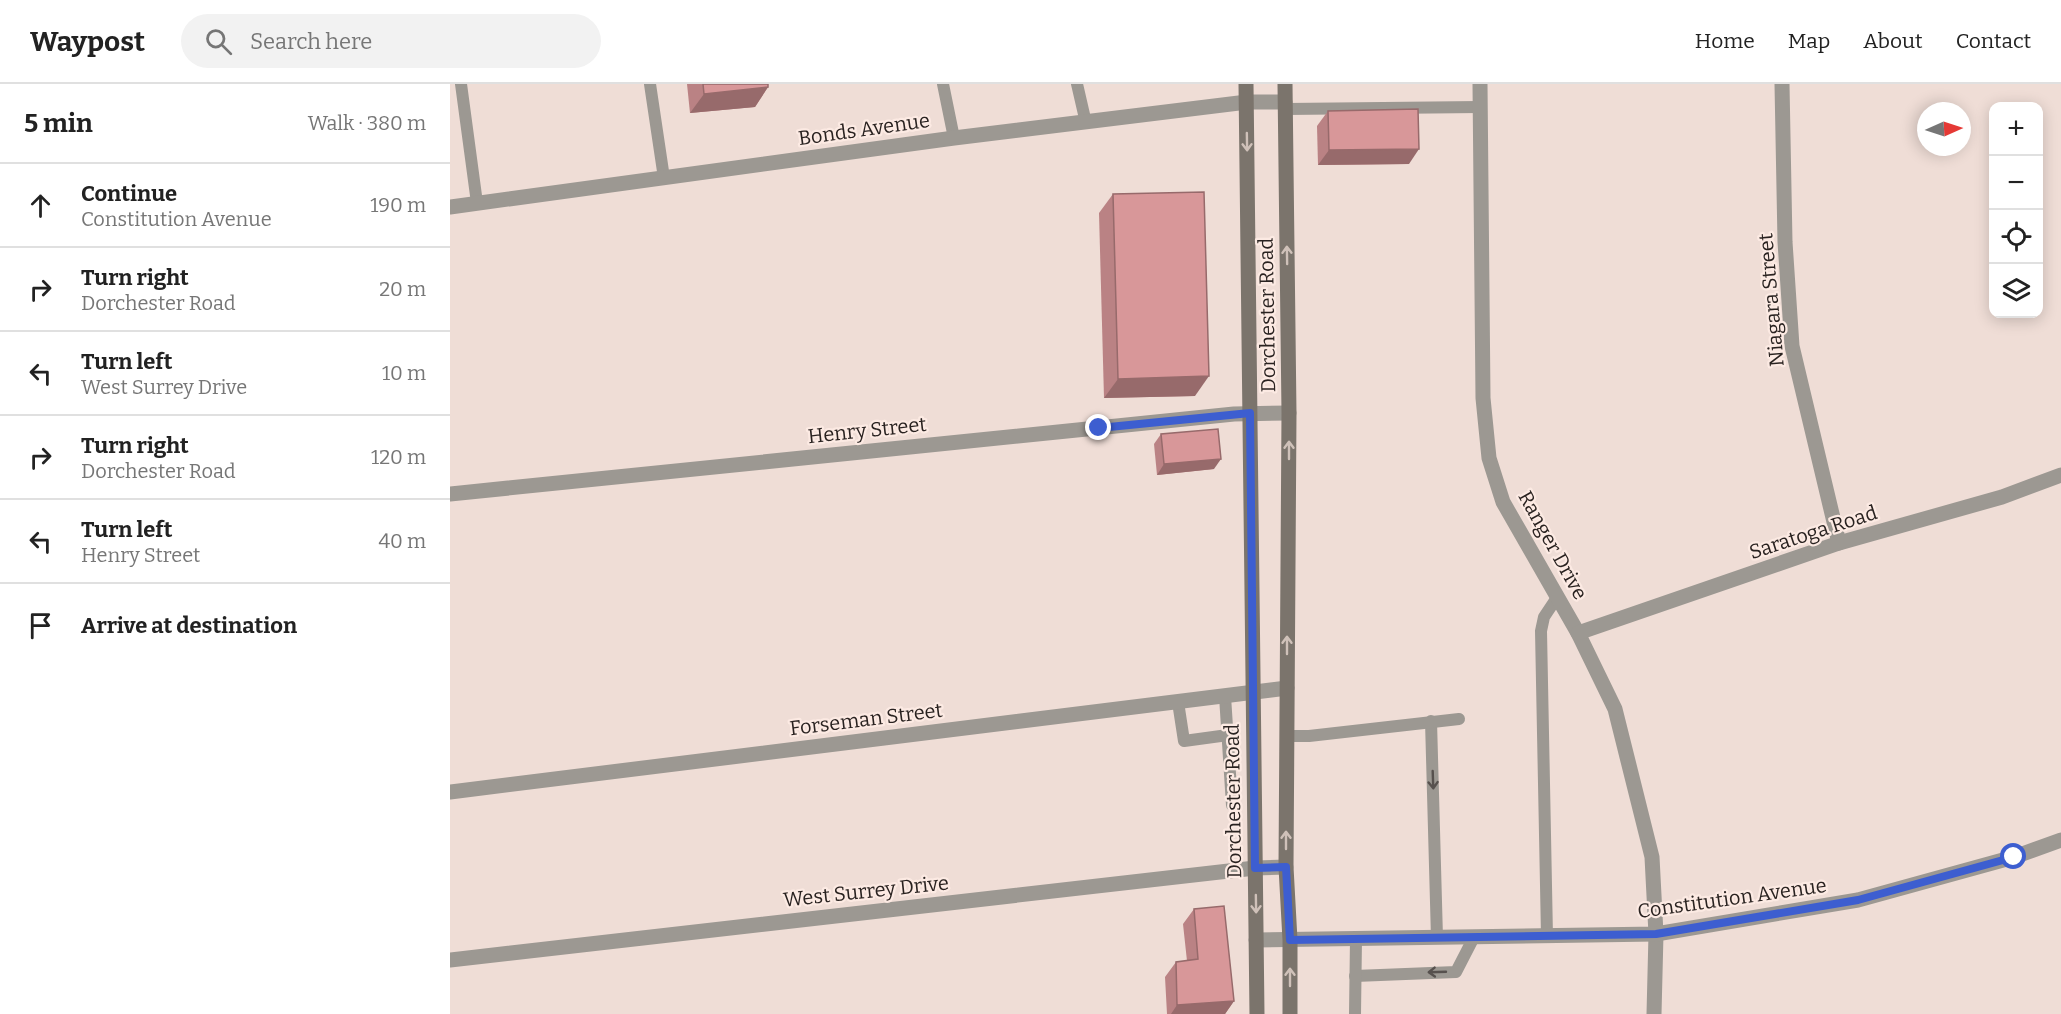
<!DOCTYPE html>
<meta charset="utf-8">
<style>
:root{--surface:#fff;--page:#f2f2f2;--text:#222;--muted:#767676;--line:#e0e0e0}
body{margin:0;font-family:Bitter,serif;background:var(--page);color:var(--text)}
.controls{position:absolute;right:18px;top:18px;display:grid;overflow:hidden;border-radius:12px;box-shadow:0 3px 15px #0003}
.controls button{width:54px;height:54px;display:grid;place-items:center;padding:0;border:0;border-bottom:2px solid var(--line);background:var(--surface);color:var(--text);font:30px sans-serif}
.compass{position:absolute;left:1467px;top:18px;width:54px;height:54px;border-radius:50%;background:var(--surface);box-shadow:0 3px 15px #0003;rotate:87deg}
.stop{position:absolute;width:18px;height:18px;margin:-14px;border:4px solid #3d5ed0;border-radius:50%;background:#fff}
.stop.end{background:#3d5ed0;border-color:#fff;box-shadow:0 2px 6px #0008}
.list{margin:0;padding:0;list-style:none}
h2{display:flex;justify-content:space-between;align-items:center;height:78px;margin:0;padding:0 24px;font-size:26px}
h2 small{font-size:20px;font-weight:400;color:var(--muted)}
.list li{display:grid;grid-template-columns:39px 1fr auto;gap:18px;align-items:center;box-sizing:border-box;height:84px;padding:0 24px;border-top:2px solid var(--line)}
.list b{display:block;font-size:22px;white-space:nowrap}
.list p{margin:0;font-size:20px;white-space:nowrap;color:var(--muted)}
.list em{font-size:20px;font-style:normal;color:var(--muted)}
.icon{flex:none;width:33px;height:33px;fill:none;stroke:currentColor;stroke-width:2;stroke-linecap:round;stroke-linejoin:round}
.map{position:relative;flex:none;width:1611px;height:930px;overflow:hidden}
header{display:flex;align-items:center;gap:36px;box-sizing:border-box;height:84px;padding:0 30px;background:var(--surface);border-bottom:2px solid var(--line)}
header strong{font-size:28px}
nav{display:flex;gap:33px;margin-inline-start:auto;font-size:21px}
.search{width:420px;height:54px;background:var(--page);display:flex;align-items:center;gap:15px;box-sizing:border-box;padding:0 21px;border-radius:33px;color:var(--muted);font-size:22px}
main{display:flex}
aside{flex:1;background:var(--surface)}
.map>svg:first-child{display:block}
</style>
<header>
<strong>Waypost</strong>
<div class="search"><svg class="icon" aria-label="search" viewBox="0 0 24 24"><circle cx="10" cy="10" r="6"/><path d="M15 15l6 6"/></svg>Search here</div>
<nav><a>Home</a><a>Map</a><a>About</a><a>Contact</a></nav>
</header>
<main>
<aside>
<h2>5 min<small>Walk · 380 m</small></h2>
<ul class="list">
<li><svg class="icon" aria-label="ahead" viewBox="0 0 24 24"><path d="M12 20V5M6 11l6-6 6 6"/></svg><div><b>Continue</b><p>Constitution Avenue</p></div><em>190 m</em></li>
<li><svg class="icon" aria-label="right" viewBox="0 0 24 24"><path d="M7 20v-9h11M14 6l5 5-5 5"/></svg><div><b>Turn right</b><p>Dorchester Road</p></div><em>20 m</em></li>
<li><svg class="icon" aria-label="left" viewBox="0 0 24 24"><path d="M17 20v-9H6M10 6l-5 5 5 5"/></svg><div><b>Turn left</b><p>West Surrey Drive</p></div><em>10 m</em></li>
<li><svg class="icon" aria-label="right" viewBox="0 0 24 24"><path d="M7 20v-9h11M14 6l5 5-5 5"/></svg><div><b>Turn right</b><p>Dorchester Road</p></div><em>120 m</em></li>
<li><svg class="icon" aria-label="left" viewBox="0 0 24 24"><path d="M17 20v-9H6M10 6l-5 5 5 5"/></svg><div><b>Turn left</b><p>Henry Street</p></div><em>40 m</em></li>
<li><svg class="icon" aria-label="arrive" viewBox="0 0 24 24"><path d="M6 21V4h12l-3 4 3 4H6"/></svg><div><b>Arrive at destination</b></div></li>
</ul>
</aside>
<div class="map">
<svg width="1611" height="930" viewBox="0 0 1611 930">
<rect width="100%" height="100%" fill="#efddd6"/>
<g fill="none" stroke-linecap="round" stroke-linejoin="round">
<g stroke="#9c9892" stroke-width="12">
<path d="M 11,0 L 27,119"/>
<path d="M 200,0 L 214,94"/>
<path d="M 493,0 L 504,54"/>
<path d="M 627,0 L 636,39"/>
<path d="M 836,25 L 1030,23"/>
<path d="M 775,612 L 782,721"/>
<path d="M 728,618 L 734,657 L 778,651"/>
<path d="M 981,637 L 987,854"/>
<path d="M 837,652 L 859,652 L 1009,635"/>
<path d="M 1097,852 L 1091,547 L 1094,533 L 1108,512"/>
<path d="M 905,892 L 1006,888 L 1024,853"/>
<path d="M 905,930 L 906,855"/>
</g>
<g stroke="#9c9892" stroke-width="15">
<path d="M 1030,0 L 1033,314 L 1039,374 L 1053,418 L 1128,549 L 1165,625 L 1202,773 L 1206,850 L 1204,930"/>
<path d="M 1332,0 L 1335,158 L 1342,262 L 1389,459"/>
<path d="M 0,123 L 504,54 L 797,18 L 835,18"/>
<path d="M 0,410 L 784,330 L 839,329"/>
<path d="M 1128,549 L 1389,459 L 1552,413 L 1611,391"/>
<path d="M 0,708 L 837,604"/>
<path d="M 806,856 L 1206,850 L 1408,816 L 1564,773 L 1611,756"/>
<path d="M 0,876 L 805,784 L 836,783"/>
</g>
<g stroke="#7b746c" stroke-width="15">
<path d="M 796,0 L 807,930"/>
<path d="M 835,0 L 839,329 L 836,783 L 840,856 L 840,930"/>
</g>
</g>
<g fill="#ba8284">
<path d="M 237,0 L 318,0 L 318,3 L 305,23 L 240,29 Z"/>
<path d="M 878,27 L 959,80 L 868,81 L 867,42 Z"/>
<path d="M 663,110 L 745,312 L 654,314 L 649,129 Z"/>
<path d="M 711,350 L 764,385 L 707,391 L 704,360 Z"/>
<path d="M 744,825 L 784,917 L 775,930 L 717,930 L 715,893 L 726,878 L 737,877 L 733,840 Z"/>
</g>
<g fill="#976a6b">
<path d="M 318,3 L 305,23 L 240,29 L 254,10 Z"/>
<path d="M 969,65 L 959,80 L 868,81 L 879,66 Z"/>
<path d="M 759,292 L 745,312 L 654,314 L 668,295 Z"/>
<path d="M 771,375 L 764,385 L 707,391 L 714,380 Z"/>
<path d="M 784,917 L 775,930 L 721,930 L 727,921 Z"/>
</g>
<g fill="#d89799" stroke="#976a6b" stroke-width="1.5">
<path d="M 253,0 L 318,0 L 318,3 L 254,10 Z"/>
<path d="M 968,25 L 969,65 L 879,66 L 878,27 Z"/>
<path d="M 754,108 L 759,292 L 668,295 L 663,110 Z"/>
<path d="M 768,345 L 771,375 L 714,380 L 711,350 Z"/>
<path d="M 774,822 L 784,917 L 727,921 L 726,878 L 748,875 L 744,825 Z"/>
</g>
<defs><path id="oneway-shaft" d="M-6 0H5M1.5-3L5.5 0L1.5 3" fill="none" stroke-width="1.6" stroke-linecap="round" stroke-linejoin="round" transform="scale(1.5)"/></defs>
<g stroke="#cfc1b9">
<use href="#oneway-shaft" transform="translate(797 58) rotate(89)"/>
<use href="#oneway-shaft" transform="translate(837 171) rotate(-91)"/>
<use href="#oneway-shaft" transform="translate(839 366) rotate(-90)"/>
<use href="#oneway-shaft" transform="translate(837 561) rotate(-90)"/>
<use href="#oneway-shaft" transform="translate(836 756) rotate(-90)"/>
<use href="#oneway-shaft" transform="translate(806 820) rotate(89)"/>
<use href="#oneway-shaft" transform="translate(840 893) rotate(-90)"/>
</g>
<g stroke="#57514e">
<use href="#oneway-shaft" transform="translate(983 696) rotate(88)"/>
<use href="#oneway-shaft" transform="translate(987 888) rotate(178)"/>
</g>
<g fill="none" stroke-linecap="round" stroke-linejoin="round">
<path stroke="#3d5ed0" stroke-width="8" d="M 649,344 L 800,329 L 805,784 L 836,783 L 840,856 L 1206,850 L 1408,816 L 1564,773"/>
</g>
<g text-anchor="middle" stroke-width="4.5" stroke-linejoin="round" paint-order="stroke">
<g font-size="20" fill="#292220" stroke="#fceae3">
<text transform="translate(414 45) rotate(-8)" y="7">Bonds Avenue</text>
<text transform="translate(1321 216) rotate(-95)" y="7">Niagara Street</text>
<text transform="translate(817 231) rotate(-91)" y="7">Dorchester Road</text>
<text transform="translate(417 346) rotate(-6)" y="7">Henry Street</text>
<text transform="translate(1363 448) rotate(-18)" y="7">Saratoga Road</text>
<text transform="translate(1103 461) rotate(61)" y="7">Ranger Drive</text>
<text transform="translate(416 635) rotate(-7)" y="7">Forseman Street</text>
<text transform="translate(783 717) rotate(-91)" y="7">Dorchester Road</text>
<text transform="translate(416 807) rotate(-6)" y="7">West Surrey Drive</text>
<text transform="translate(1282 814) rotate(-8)" y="7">Constitution Avenue</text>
</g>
</g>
</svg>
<div class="controls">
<button>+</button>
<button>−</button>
<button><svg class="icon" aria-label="locate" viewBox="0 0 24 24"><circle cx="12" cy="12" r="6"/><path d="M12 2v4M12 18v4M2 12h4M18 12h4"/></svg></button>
<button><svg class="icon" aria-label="layers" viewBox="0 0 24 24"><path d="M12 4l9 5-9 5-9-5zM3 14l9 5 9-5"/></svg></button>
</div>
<svg class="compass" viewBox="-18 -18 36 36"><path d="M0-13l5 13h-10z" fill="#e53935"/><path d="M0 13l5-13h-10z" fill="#767676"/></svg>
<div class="stop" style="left:1564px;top:773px"></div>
<div class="stop end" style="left:649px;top:344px"></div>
</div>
</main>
